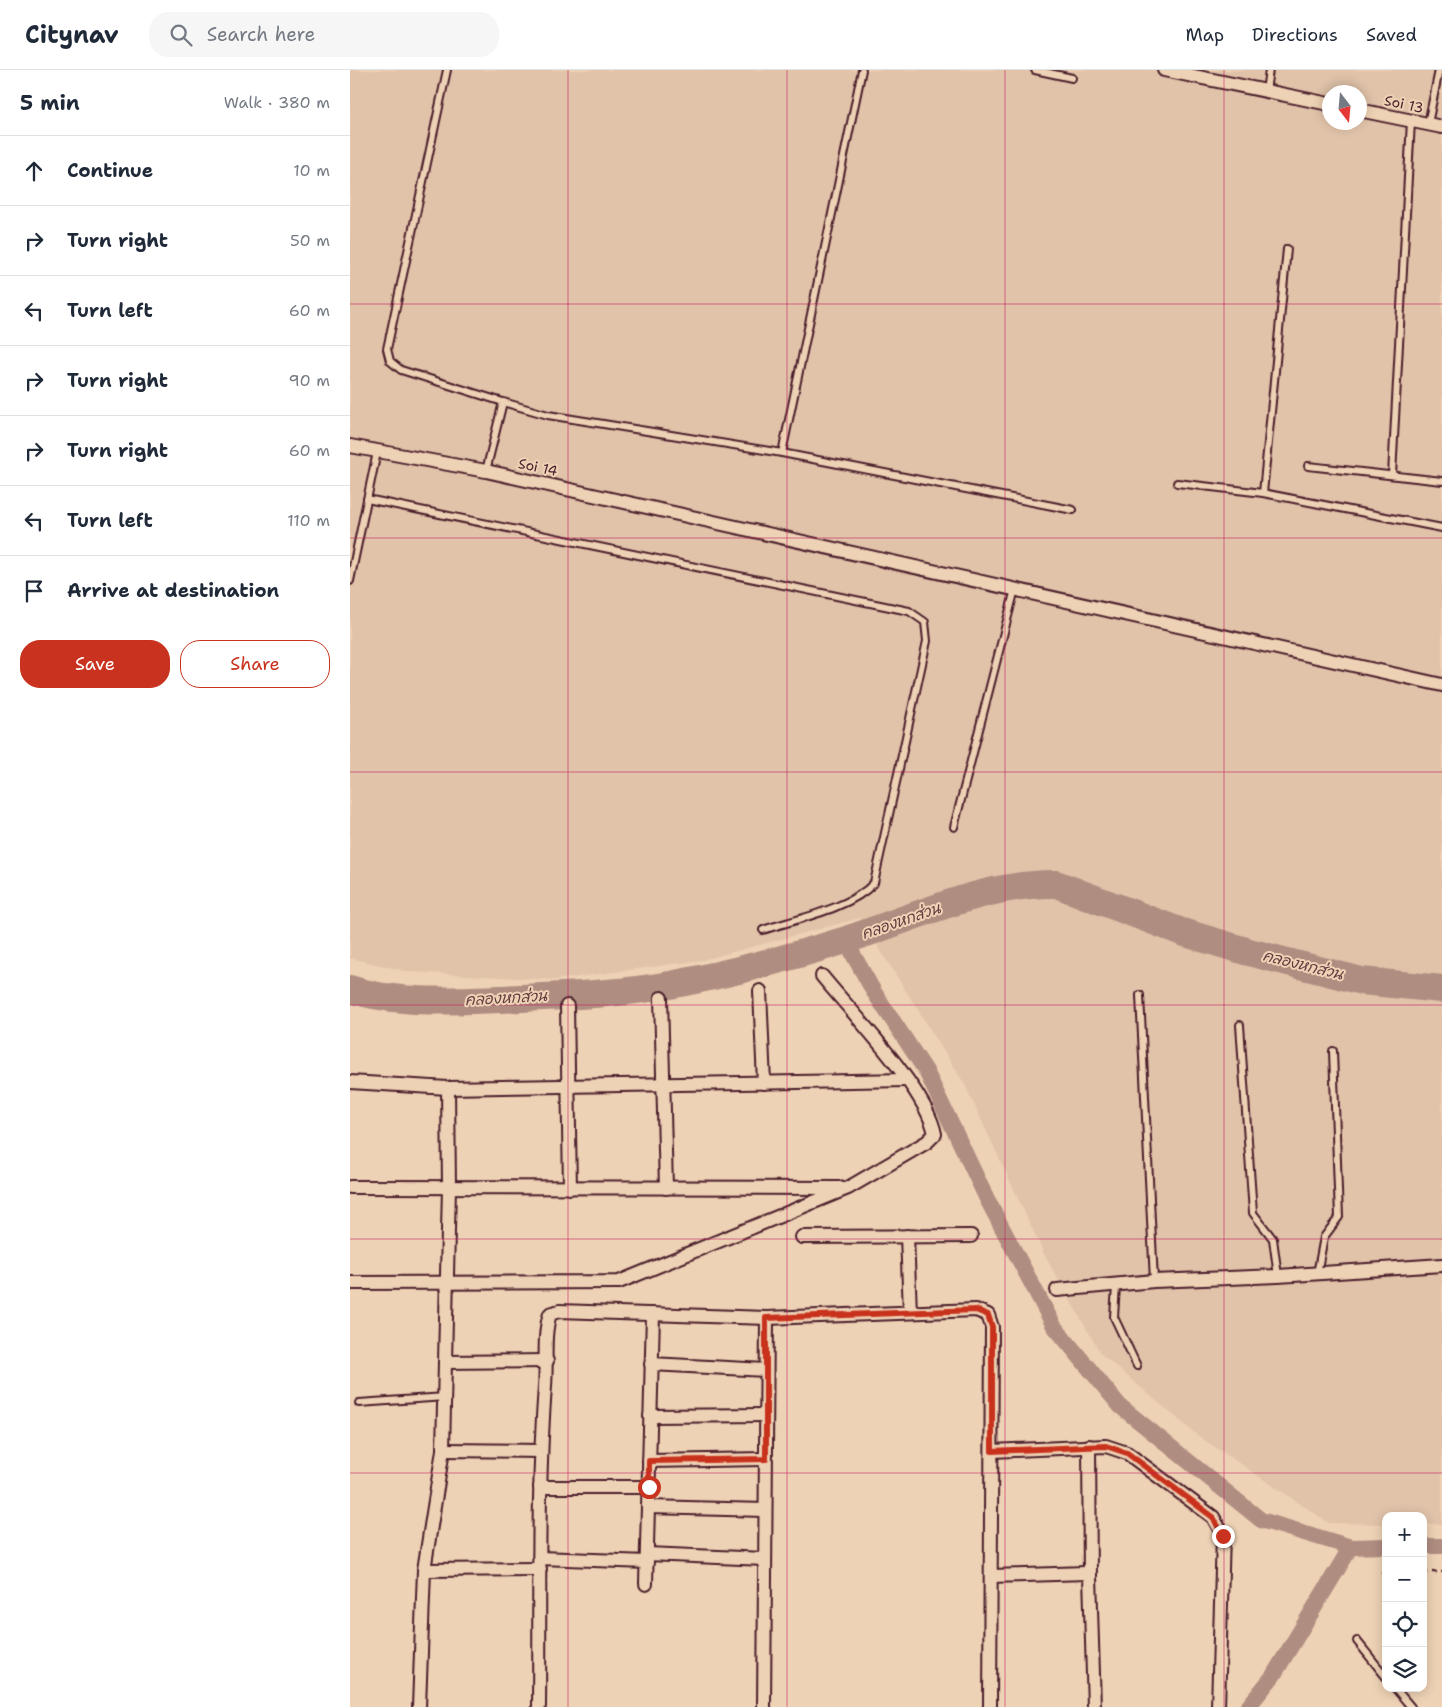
<!DOCTYPE html>
<meta charset="utf-8">
<style>
:root{--surface:#fff;--page:#f6f6f7;--text:#1f2937;--muted:#747a83;--line:#e0e1e3;--accent:#c8321e}
body{margin:0;font-family:"Shantell Sans","Playpen Sans Thai",sans-serif;background:var(--page);color:var(--text)}
.controls{position:absolute;right:15px;bottom:15px;display:grid;overflow:hidden;border-radius:10px;box-shadow:0 2px 12px #0003}
.controls button{width:45px;height:45px;display:grid;place-items:center;padding:0;border:0;border-bottom:1px solid var(--line);background:var(--surface);color:var(--text);font:25px sans-serif}
.compass{position:absolute;left:972px;top:15px;width:45px;height:45px;border-radius:50%;background:var(--surface);box-shadow:0 2px 12px #0003;rotate:164deg}
.stop{position:absolute;width:15px;height:15px;margin:-11px;border:4px solid #c8321e;border-radius:50%;background:#fff}
.stop.end{background:#c8321e;border-color:#fff;box-shadow:0 1px 5px #0008}
.list{margin:0;padding:0;list-style:none}
h2{display:flex;justify-content:space-between;align-items:center;height:65px;margin:0;padding:0 20px;font-size:21px}
h2 small{font-size:16px;font-weight:400;color:var(--muted)}
.list li{display:grid;grid-template-columns:32px 1fr auto;gap:15px;align-items:center;box-sizing:border-box;height:70px;padding:0 20px;border-top:1px solid var(--line)}
.list b{display:block;font-size:19px;white-space:nowrap}
.list em{font-size:16px;font-style:normal;color:var(--muted)}
.actions{display:flex;gap:10px;padding:15px 20px}
.actions a{flex:1;padding:11px 0;border:1px solid var(--accent);border-radius:20px;text-align:center;font-size:18px;color:var(--accent)}
.actions .main{background:var(--accent);color:#fff}
.icon{flex:none;width:28px;height:28px;fill:none;stroke:currentColor;stroke-width:2;stroke-linecap:round;stroke-linejoin:round}
.map{position:relative;flex:none;width:1092px;height:1637px;overflow:hidden}
header{display:flex;align-items:center;gap:30px;box-sizing:border-box;height:70px;padding:0 25px;background:var(--surface);border-bottom:1px solid var(--line)}
header strong{font-size:24px}
nav{display:flex;gap:28px;margin-inline-start:auto;font-size:18px}
.search{width:350px;height:45px;background:var(--page);display:flex;align-items:center;gap:12px;box-sizing:border-box;padding:0 18px;border-radius:20px;color:var(--muted);font-size:19px}
main{display:flex}
aside{flex:1;background:var(--surface)}
.map>svg:first-child{display:block}
</style>
<header>
<strong>Citynav</strong>
<div class="search"><svg class="icon" aria-label="search" viewBox="0 0 24 24"><circle cx="10" cy="10" r="6"/><path d="M15 15l6 6"/></svg>Search here</div>
<nav><a>Map</a><a>Directions</a><a>Saved</a></nav>
</header>
<main>
<aside>
<h2>5 min<small>Walk · 380 m</small></h2>
<ul class="list">
<li><svg class="icon" aria-label="ahead" viewBox="0 0 24 24"><path d="M12 20V5M6 11l6-6 6 6"/></svg><div><b>Continue</b></div><em>10 m</em></li>
<li><svg class="icon" aria-label="right" viewBox="0 0 24 24"><path d="M7 20v-9h11M14 6l5 5-5 5"/></svg><div><b>Turn right</b></div><em>50 m</em></li>
<li><svg class="icon" aria-label="left" viewBox="0 0 24 24"><path d="M17 20v-9H6M10 6l-5 5 5 5"/></svg><div><b>Turn left</b></div><em>60 m</em></li>
<li><svg class="icon" aria-label="right" viewBox="0 0 24 24"><path d="M7 20v-9h11M14 6l5 5-5 5"/></svg><div><b>Turn right</b></div><em>90 m</em></li>
<li><svg class="icon" aria-label="right" viewBox="0 0 24 24"><path d="M7 20v-9h11M14 6l5 5-5 5"/></svg><div><b>Turn right</b></div><em>60 m</em></li>
<li><svg class="icon" aria-label="left" viewBox="0 0 24 24"><path d="M17 20v-9H6M10 6l-5 5 5 5"/></svg><div><b>Turn left</b></div><em>110 m</em></li>
<li><svg class="icon" aria-label="arrive" viewBox="0 0 24 24"><path d="M6 21V4h12l-3 4 3 4H6"/></svg><div><b>Arrive at destination</b></div></li>
</ul>
<div class="actions"><a class="main">Save</a><a>Share</a></div>
</aside>
<div class="map">
<svg width="1092" height="1637" viewBox="0 0 1092 1637">
<rect width="100%" height="100%" fill="#eed2b5"/>
<filter id="ink" filterUnits="userSpaceOnUse"><feTurbulence type="fractalNoise" baseFrequency=".02" numOctaves="2"/><feDisplacementMap in="SourceGraphic" scale="10" xChannelSelector="R" yChannelSelector="G"/><feConvolveMatrix kernelMatrix="1 2 1 2 8 2 1 2 1" color-interpolation-filters="sRGB"/></filter>
<g filter="url(#ink)">
<path fill="#e0c3a9" fill-rule="evenodd" d="M 0,0 L 1092,0 L 1092,1454 L 1073,1454 L 1073,1446 L 1036,1446 L 1036,1454 L 979,1453 L 847,1365 L 751,1284 L 696,1188 L 614,1013 L 510,848 L 353,890 L 205,910 L 59,902 L 0,888 ZM 979,22 L 1009,22 L 1009,52 L 979,52 Z"/>
<g fill="none" stroke-linecap="round" stroke-linejoin="round">
<g stroke="#b08d81" stroke-width="16">
<path d="M 495,870 L 524,922 L 576,1001 L 637,1129 L 704,1256 L 770,1336 L 911,1450 L 1001,1477 L 1036,1476"/>
<path d="M 1073,1476 L 1092,1476"/>
<path d="M 898,1637 L 923,1606 L 1001,1477"/>
</g>
<path stroke="#b08d81" stroke-width="28" d="M 0,919 C 46,934 102,931 150,929 C 207,926 264,925 320,915 C 379,904 438,888 496,870 C 564,848 633,813 706,814 L 832,862 L 899,882 L 1012,911 L 1092,919"/>
<g stroke="#4a1f2b" stroke-width="10">
<g id="service">
<path d="M 97,0 L 37,279 L 40,291 L 51,300 L 153,332"/>
<path d="M 685,0 L 722,8"/>
<path d="M 916,21 L 919,0"/>
<path d="M 1078,54 L 1089,0"/>
<path d="M 937,179 L 913,423 L 1092,458"/>
<path d="M 432,383 L 512,0"/>
<path d="M 958,396 L 1092,411"/>
<path d="M 136,401 L 153,332 L 198,345 L 432,383 L 723,440"/>
<path d="M 1042,405 L 1061,51"/>
<path d="M 827,413 L 913,423"/>
<path d="M 17,429 L 559,541 L 575,552 L 577,571 L 524,813 C 500,839 446,849 413,860"/>
<path d="M 0,511 L 27,382"/>
<path d="M 604,757 L 665,519"/>
<path d="M 790,925 L 804,1211"/>
<path d="M 890,955 L 903,1143 L 923,1169 L 928,1206"/>
<path d="M 967,1204 L 974,1167 L 989,1147 L 983,981"/>
<path d="M 766,1216 L 764,1247 L 787,1296"/>
<path d="M 9,1333 L 95,1327"/>
<path d="M 1007,1571 L 1036,1607"/>
<path d="M 1045,1618 L 1061,1637"/>
</g>
</g>
<g stroke="#4a1f2b" stroke-width="16">
<g id="minor">
<path d="M 814,0 L 979,34"/>
<path d="M 1009,40 L 1092,57"/>
<path d="M 0,376 L 136,401 L 1092,615"/>
<path d="M 410,921 L 414,1013"/>
<path d="M 311,928 L 316,1118"/>
<path d="M 217,936 L 220,1118"/>
<path d="M 0,1012 L 98,1018 L 557,1010"/>
<path d="M 0,1117 L 490,1118"/>
<path d="M 557,1166 L 560,1242"/>
<path d="M 452,1167 L 621,1166"/>
<path d="M 0,1213 L 269,1212 L 498,1118 L 577,1072 L 585,1064 C 577,1020 502,943 472,906"/>
<path d="M 707,1220 L 804,1211 L 928,1206 L 1092,1195"/>
<path d="M 96,1292 L 197,1291"/>
<path d="M 301,1294 L 416,1300"/>
<path d="M 300,1346 L 416,1345"/>
<path d="M 739,1376 L 740,1506"/>
<path d="M 93,1380 L 191,1381"/>
<path d="M 642,1381 L 756,1376 L 777,1383 L 863,1447 L 873,1465 L 868,1637"/>
<path d="M 299,1391 L 415,1389"/>
<path d="M 190,1417 L 299,1417"/>
<path d="M 298,1437 L 415,1440"/>
<path d="M 297,1484 L 415,1489"/>
<path d="M 190,1488 L 297,1492"/>
<path d="M 74,1500 L 190,1499"/>
<path d="M 641,1506 L 736,1503 L 740,1506 L 744,1637"/>
<path d="M 296,1514 L 303,1244"/>
<path d="M 69,1637 L 74,1500 L 93,1380 L 99,1117 L 98,1018"/>
<path d="M 189,1637 C 190,1530 187,1423 195,1316 C 197,1293 193,1265 200,1244 L 209,1241 L 417,1248 L 626,1240 L 638,1245 L 642,1257 L 640,1637"/>
<path d="M 414,1637 L 417,1248"/>
</g>
</g>
<g stroke="#4a1f2b" stroke-width="2.5" stroke-dasharray="5 4" stroke-linecap="butt">
<path d="M 1073,1502 L 1092,1502"/>
<path d="M 1031,1503 L 1036,1503"/>
</g>
<use href="#service" stroke="#eed2b5" stroke-width="6"/>
<use href="#minor" stroke="#eed2b5" stroke-width="12"/>
</g>
</g>
<g fill="none" stroke-linecap="round" stroke-linejoin="round" filter="url(#ink)">
<path stroke="#c8321e" stroke-width="6" d="M 299,1417 L 299,1391 L 416,1389 L 416,1248 L 626,1240 L 638,1245 L 642,1257 L 642,1381 L 756,1376 L 777,1383 L 863,1447 L 873,1466"/>
</g>
<path fill="none" stroke="#c2185b" stroke-width="1" stroke-opacity="0.55" d="M 218,0 L 218,1637M 437,0 L 437,1637M 655,0 L 655,1637M 874,0 L 874,1637M 0,234 L 1092,234M 0,468 L 1092,468M 0,702 L 1092,702M 0,935 L 1092,935M 0,1169 L 1092,1169M 0,1403 L 1092,1403"/>
<g text-anchor="middle" stroke-width="4" stroke-linejoin="round" paint-order="stroke">
<g font-size="14" fill="#4a1f2b" stroke="#eed2b5">
<text transform="translate(1054 34) rotate(12)" y="5">Soi 13</text>
<text transform="translate(188 397) rotate(12)" y="5">Soi 14</text>
</g>
<g font-size="15" font-style="italic" fill="#643a40" stroke="#eed2b5">
<text transform="translate(551 851) rotate(-19)" y="5">คลองหกส่วน</text>
<text transform="translate(953 895) rotate(14)" y="5">คลองหกส่วน</text>
<text transform="translate(156 928) rotate(-3)" y="5">คลองหกส่วน</text>
</g>
</g>
</svg>
<div class="controls">
<button>+</button>
<button>−</button>
<button><svg class="icon" aria-label="locate" viewBox="0 0 24 24"><circle cx="12" cy="12" r="6"/><path d="M12 2v4M12 18v4M2 12h4M18 12h4"/></svg></button>
<button><svg class="icon" aria-label="layers" viewBox="0 0 24 24"><path d="M12 4l9 5-9 5-9-5zM3 14l9 5 9-5"/></svg></button>
</div>
<svg class="compass" viewBox="-18 -18 36 36"><path d="M0-13l5 13h-10z" fill="#e53935"/><path d="M0 13l5-13h-10z" fill="#747a83"/></svg>
<div class="stop" style="left:299px;top:1417px"></div>
<div class="stop end" style="left:873px;top:1466px"></div>
</div>
</main>
